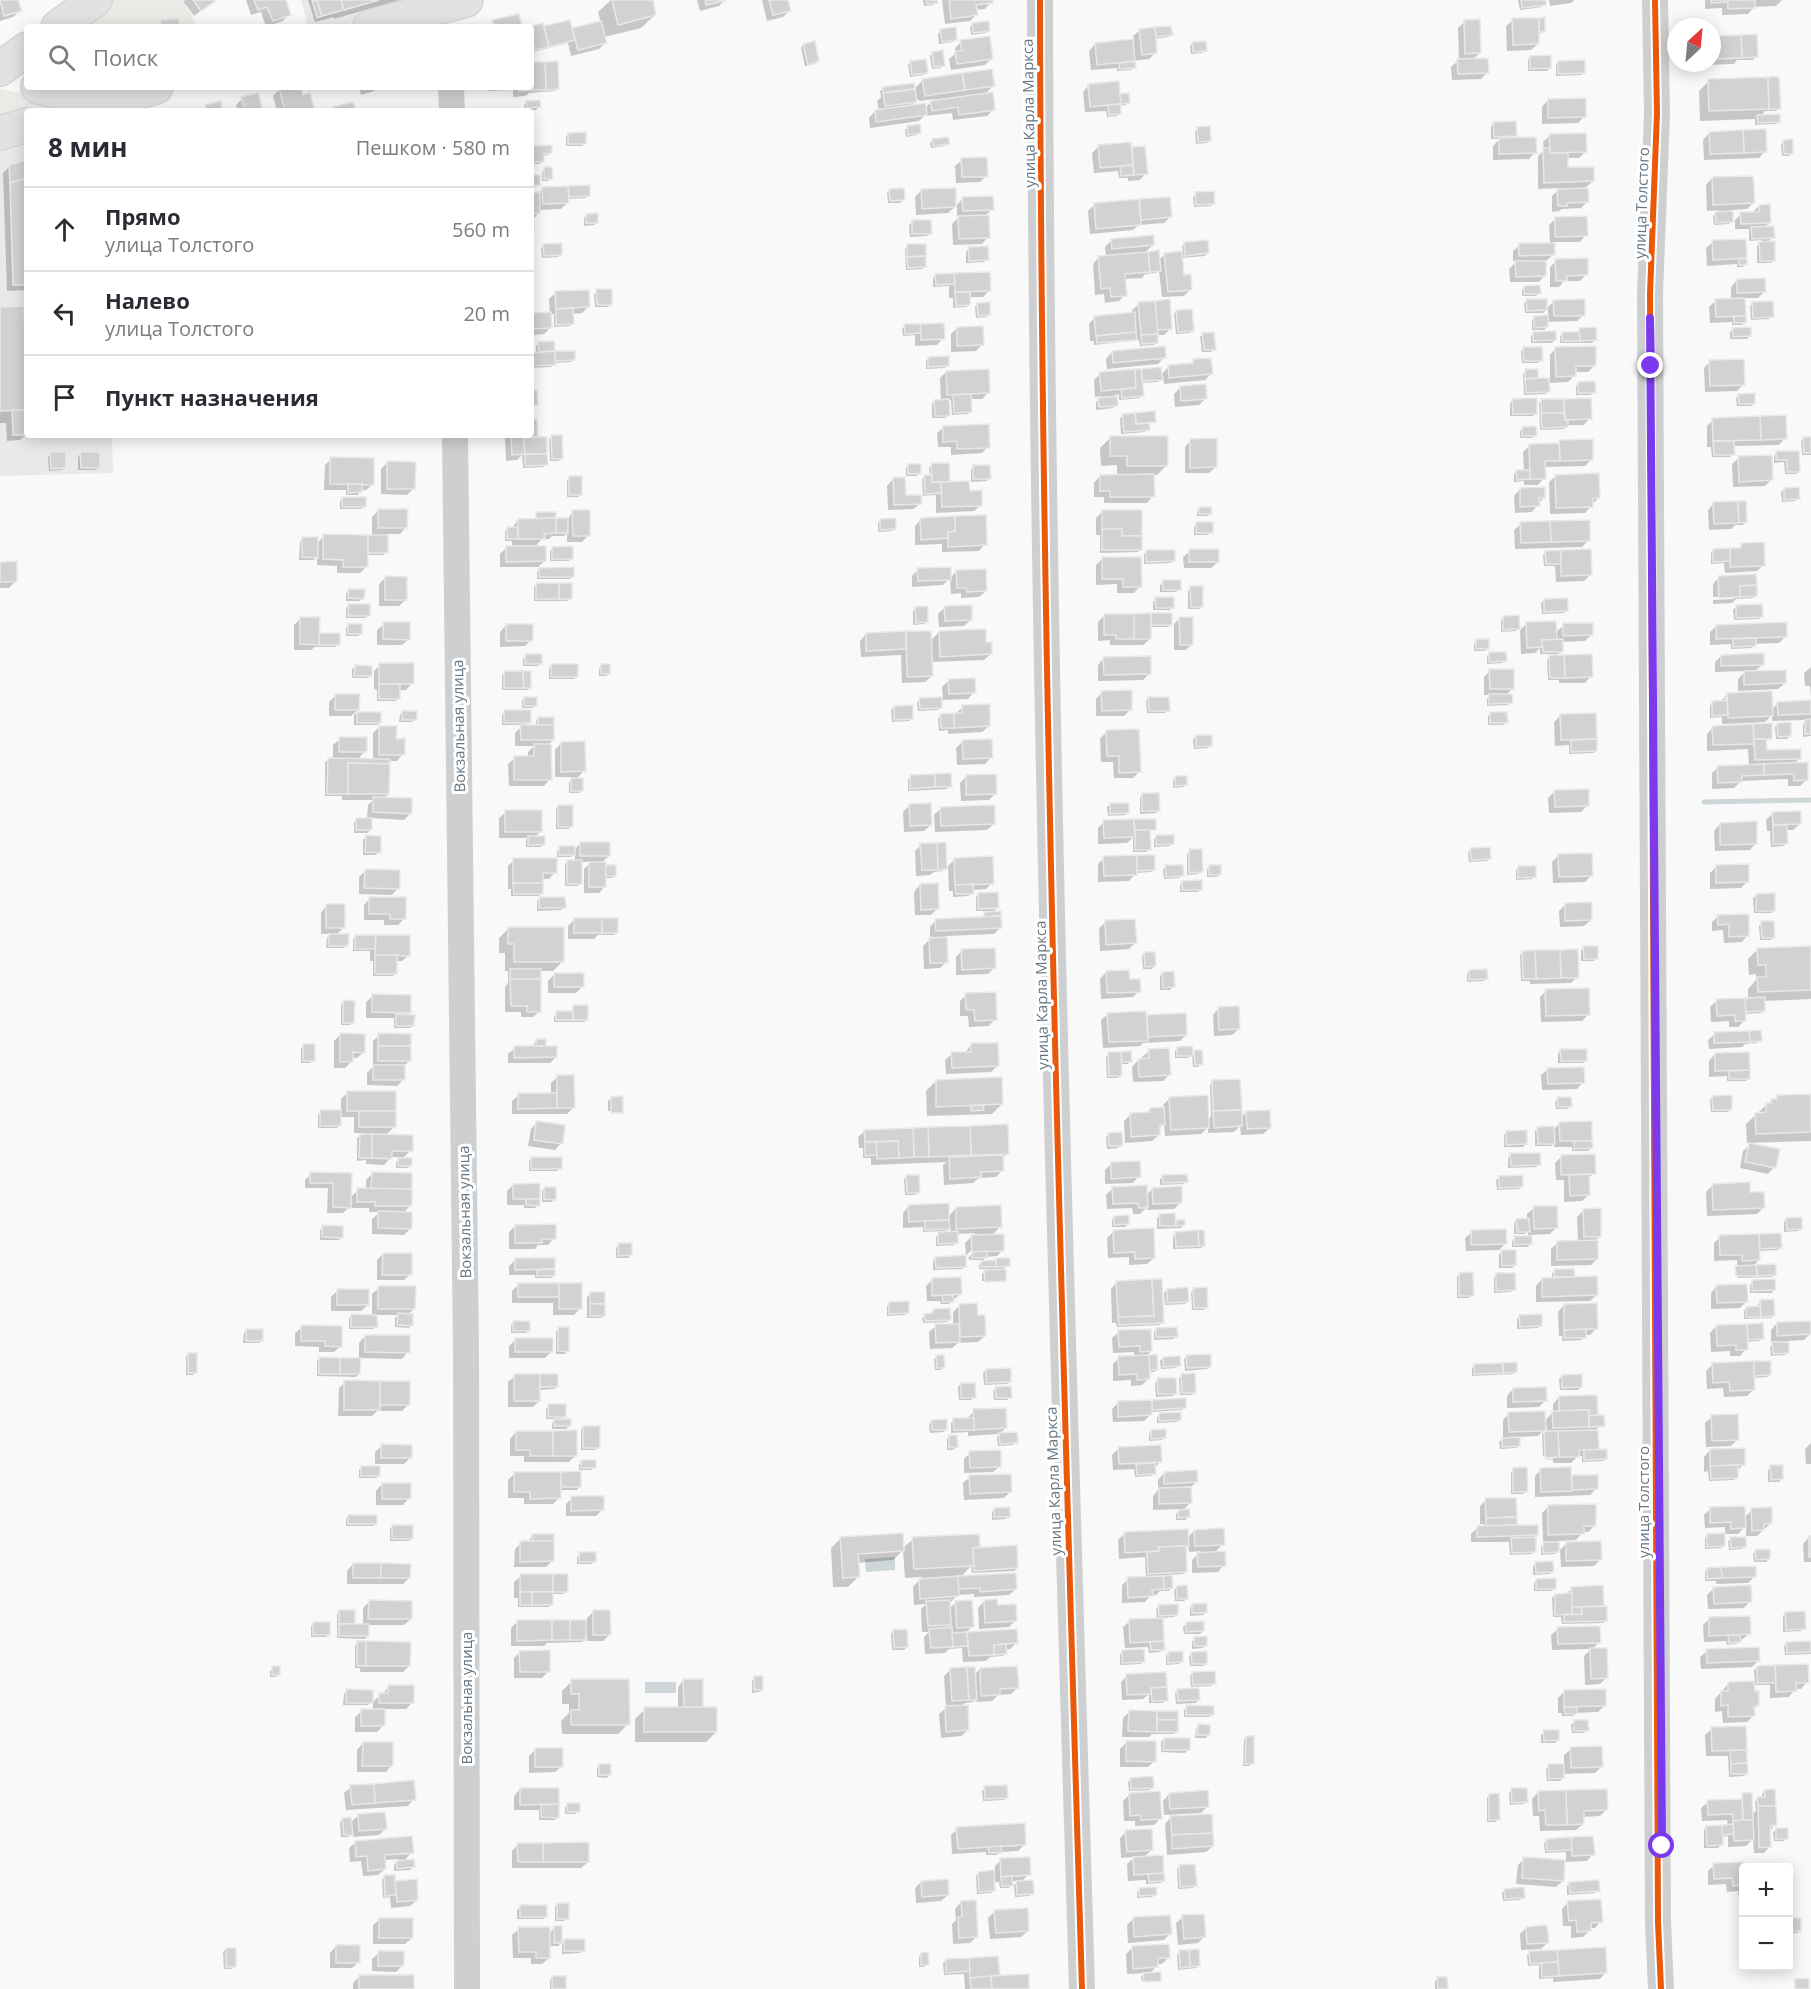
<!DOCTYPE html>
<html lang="ru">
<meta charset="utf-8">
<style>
:root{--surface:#fff;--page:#f7f7f7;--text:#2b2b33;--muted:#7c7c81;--line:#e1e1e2}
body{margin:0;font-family:"Open Sans",sans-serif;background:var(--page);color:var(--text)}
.controls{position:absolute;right:18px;bottom:18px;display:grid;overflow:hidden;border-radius:6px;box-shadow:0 3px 15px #0003}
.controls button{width:54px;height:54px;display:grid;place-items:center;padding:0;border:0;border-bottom:2px solid var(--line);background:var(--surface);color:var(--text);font:30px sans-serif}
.compass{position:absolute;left:1667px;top:18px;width:54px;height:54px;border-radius:50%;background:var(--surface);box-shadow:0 3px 15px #0003;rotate:26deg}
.stop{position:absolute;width:18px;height:18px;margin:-14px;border:4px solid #7c3aed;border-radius:50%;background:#fff}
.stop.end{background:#7c3aed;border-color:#fff;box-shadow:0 2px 6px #0008}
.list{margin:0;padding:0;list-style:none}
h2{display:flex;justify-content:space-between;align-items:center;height:78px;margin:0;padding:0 24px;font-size:26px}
h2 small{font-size:20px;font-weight:400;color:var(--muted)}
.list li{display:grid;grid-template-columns:39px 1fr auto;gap:18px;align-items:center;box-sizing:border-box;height:84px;padding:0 24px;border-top:2px solid var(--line)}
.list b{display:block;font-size:22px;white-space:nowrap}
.list p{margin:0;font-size:20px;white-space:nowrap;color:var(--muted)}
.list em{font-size:20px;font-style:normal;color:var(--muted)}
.icon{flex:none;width:33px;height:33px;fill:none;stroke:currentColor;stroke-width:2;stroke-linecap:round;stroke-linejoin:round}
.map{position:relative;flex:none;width:1811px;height:1989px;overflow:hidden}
.search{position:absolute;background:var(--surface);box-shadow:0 3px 15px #0003;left:24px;top:24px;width:510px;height:66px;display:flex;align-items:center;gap:15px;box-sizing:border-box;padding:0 21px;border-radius:6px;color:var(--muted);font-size:22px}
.panel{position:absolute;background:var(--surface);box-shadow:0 3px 15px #0003;left:24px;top:108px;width:510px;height:330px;border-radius:6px}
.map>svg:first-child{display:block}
</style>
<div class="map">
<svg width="1811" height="1989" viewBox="0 0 1811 1989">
<rect width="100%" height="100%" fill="#f9f9f9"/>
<g fill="#e8e9e9">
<path d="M 301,0 L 432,0 L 337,27 L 308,27 Z"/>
<path d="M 27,134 L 27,435 L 112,435 L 113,473 L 0,476 L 0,142 Z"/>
</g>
<g fill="#e8ebe6">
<path d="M 109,0 L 184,0 L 197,27 L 71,27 Z"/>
<path d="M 0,89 L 71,103 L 42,111 L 27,111 L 0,123 Z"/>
</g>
<g fill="#ced6d9">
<path d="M 895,1557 L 895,1570 L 866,1572 L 865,1559 Z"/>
<rect x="645" y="1682" width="31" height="11"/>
</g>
<g fill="#0003" fill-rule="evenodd">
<path d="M 0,0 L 17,0 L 20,11 L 13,17 L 0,21 Z"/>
<path d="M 185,0 L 216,0 L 194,16 L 184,2 Z"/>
<path d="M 246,0 L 284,0 L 289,14 L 283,21 L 266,27 L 261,12 L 251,15 Z"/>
<path d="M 308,0 L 400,0 L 334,19 L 334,17 L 315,22 Z"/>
<path d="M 611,0 L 651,0 L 655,15 L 641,28 L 604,37 L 605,43 L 599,49 L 571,56 L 568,43 L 533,52 L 531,28 L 543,28 L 569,22 L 571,30 L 601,23 L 598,12 Z"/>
<path d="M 697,0 L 725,0 L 719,6 L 700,11 Z"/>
<path d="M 762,0 L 786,0 L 789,11 L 783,17 L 767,21 Z"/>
<path d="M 923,0 L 936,0 L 936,3 L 933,5 L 924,6 Z"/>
<path d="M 942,0 L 991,0 L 991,2 L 985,9 L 975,10 L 976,15 L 970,21 L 945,24 Z"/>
<path d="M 1518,0 L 1544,0 L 1545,4 L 1542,7 L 1520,10 Z"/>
<path d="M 1549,0 L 1574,0 L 1571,3 L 1550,6 Z"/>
<path d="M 1705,0 L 1782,0 L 1776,6 L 1754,7 L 1748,14 L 1722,15 L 1722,8 L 1705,9 Z"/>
<path d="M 1513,20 L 1544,32 L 1537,35 L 1538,44 L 1531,50 L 1507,51 L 1506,26 Z"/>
<path d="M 1465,21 L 1480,53 L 1472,60 L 1488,72 L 1481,79 L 1452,80 L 1451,67 L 1459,60 L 1458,28 Z"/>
<path d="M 972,24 L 989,30 L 986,33 L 971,35 L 970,27 Z"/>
<path d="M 1155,29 L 1171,35 L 1168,37 L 1154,39 L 1155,53 L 1149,59 L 1133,61 L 1134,67 L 1131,70 L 1117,71 L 1117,68 L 1091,70 L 1089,51 L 1095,44 L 1134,41 L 1133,36 L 1140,30 L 1153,31 Z"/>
<path d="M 941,31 L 956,39 L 953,42 L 939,44 L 938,34 Z"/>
<path d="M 1713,37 L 1756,57 L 1753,60 L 1737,60 L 1734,64 L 1708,65 L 1708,63 L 1712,63 Z"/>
<path d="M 961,42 L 991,59 L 985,65 L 951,70 L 949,59 L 956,53 L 955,48 Z"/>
<path d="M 1193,43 L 1205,51 L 1202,53 L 1191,54 L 1190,46 Z"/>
<path d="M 803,45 L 818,61 L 815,64 L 805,66 L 801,48 Z"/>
<path d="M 933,53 L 943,65 L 941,68 L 932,69 L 930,56 Z"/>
<path d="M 1530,57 L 1550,68 L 1547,71 L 1528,71 L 1528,60 Z"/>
<path d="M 556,62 L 557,89 L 555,91 L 529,93 L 525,96 L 513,97 L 513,90 L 488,91 L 488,87 L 531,87 L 531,63 Z"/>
<path d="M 911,62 L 926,72 L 924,75 L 910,77 L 908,65 Z"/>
<path d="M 1558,62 L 1584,73 L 1581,75 L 1556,76 L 1556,65 Z"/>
<path d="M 923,80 L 993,86 L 984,95 L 994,109 L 987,116 L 953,120 L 952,113 L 924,116 L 919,121 L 870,128 L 869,118 L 875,111 L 879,111 L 877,101 L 881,97 L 880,91 L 883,89 L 914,89 ZM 918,99 L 919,101 L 934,99 L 925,108 L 911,106 Z"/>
<path d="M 1709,81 L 1779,108 L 1776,111 L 1765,111 L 1760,117 L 1779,122 L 1776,124 L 1755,125 L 1755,119 L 1700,121 L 1699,91 Z"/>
<path d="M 1089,85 L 1118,96 L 1129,103 L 1126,105 L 1119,106 L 1120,113 L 1117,116 L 1107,117 L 1106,111 L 1085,112 L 1083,92 Z"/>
<path d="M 289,87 L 300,87 L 302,96 L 314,111 L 277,111 L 273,96 L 279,90 Z"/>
<path d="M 359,87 L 378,87 L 374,91 L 361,95 Z"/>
<path d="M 242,99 L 261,111 L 237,111 L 236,105 Z"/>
<path d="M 1548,100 L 1585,116 L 1578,123 L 1542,124 L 1542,107 Z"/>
<path d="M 527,102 L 539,107 L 536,110 L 525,110 L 524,105 Z"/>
<path d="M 1494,123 L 1515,135 L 1511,139 L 1535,152 L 1529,159 L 1493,160 L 1493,146 L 1500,139 L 1491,139 L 1491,126 Z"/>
<path d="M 908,127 L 919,133 L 917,135 L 906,137 L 905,130 Z"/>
<path d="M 1197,129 L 1210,140 L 1207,143 L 1196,144 L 1195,132 Z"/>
<path d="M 1709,133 L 1765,151 L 1759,158 L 1704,160 L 1703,140 Z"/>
<path d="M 568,134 L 585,143 L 582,146 L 566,146 L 566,137 Z"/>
<path d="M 1550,135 L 1585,152 L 1579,158 L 1566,158 L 1567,169 L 1593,181 L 1584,189 L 1587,202 L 1581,208 L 1562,209 L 1559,211 L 1552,212 L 1552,196 L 1560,188 L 1538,189 L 1538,156 L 1544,150 L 1543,142 Z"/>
<path d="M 933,140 L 948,143 L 945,146 L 931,148 L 930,143 Z"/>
<path d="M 1784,141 L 1792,153 L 1789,156 L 1782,156 L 1781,144 Z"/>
<path d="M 1098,147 L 1144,148 L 1146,173 L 1140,180 L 1128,181 L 1128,178 L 1119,178 L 1118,171 L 1094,173 L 1092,153 Z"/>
<path d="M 531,148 L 551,153 L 548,155 L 543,156 L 543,161 L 540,164 L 531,164 Z"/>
<path d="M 962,160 L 986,176 L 980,182 L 956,183 L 955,166 Z"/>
<path d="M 27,161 L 27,290 L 7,291 L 3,173 L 10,166 Z"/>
<path d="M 544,169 L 551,178 L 548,181 L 542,181 L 542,172 Z"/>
<path d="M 1712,178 L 1753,203 L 1747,209 L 1731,210 L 1731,221 L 1729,224 L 1714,225 L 1713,216 L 1719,210 L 1707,211 L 1706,185 Z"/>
<path d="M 588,187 L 589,195 L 586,198 L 567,199 L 567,203 L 561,209 L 539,210 L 539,213 L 532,220 L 531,229 L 531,194 L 538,194 L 543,188 Z"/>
<path d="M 890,190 L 903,200 L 900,203 L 888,203 L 887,193 Z"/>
<path d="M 922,190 L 955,207 L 963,198 L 992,209 L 985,216 L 988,237 L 982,244 L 953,245 L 952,224 L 960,216 L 957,216 L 957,205 L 948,213 L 916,215 L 915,197 Z"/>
<path d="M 1196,194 L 1214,203 L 1211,206 L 1194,207 L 1193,197 Z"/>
<path d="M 1168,198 L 1170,217 L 1164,223 L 1139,225 L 1133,230 L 1090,234 L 1088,211 L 1094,205 Z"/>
<path d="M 1759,206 L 1770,222 L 1764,228 L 1773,237 L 1767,243 L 1774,260 L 1771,263 L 1757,263 L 1757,246 L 1762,240 L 1749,241 L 1749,229 L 1735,229 L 1735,220 L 1741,214 L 1752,213 Z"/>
<path d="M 587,215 L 597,223 L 594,225 L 584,226 L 584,218 Z"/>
<path d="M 1555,219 L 1586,235 L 1580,242 L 1553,242 L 1554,254 L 1547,260 L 1544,261 L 1545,275 L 1539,282 L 1510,282 L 1509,269 L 1517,261 L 1513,261 L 1513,251 L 1520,245 L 1550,244 L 1549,225 Z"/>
<path d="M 912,222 L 930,233 L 927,236 L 910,237 L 909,225 Z"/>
<path d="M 1112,240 L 1153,245 L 1144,253 L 1158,261 L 1165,254 L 1183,253 L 1182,246 L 1185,243 L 1208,253 L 1205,256 L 1181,258 L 1183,277 L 1191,289 L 1184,296 L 1162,297 L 1159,271 L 1156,273 L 1145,274 L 1142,278 L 1124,279 L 1125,295 L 1119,301 L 1105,303 L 1104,294 L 1095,295 L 1093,264 L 1099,257 L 1106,257 L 1105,247 Z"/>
<path d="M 1745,241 L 1746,264 L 1743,267 L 1737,267 L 1737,264 L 1707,266 L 1706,248 L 1713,242 Z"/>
<path d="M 544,245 L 561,254 L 558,257 L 542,258 L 541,248 Z"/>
<path d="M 908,246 L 925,266 L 922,269 L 906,270 L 905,249 Z"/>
<path d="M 969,249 L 987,259 L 984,262 L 966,263 L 966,251 Z"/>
<path d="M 1556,261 L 1587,274 L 1580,281 L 1564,281 L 1559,287 L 1550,287 L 1550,267 Z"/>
<path d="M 936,275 L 989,291 L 983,297 L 969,297 L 969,305 L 966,307 L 953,308 L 953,298 L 949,298 L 949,286 L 933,287 L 933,278 Z"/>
<path d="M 1737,280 L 1764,292 L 1758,298 L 1744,298 L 1745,322 L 1742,325 L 1732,325 L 1732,322 L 1710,323 L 1709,307 L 1716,300 L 1731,300 L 1731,287 Z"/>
<path d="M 1525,287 L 1539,293 L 1536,296 L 1522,296 L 1522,290 Z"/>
<path d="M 597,291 L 611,304 L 608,307 L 595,307 L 594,294 Z"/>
<path d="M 556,292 L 588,307 L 582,313 L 572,314 L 572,324 L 570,326 L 554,327 L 554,314 L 550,314 L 550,328 L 544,334 L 531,335 L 531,314 L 550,313 L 549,299 Z"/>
<path d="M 1527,301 L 1545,310 L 1554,301 L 1584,315 L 1577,321 L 1547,322 L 1547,327 L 1544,330 L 1532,330 L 1532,320 L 1535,317 L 1548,317 L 1548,308 L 1543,313 L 1525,313 L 1524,303 Z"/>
<path d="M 1753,303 L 1772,316 L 1769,319 L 1751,320 L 1750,306 Z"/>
<path d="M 978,304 L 989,315 L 986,317 L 976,318 L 975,307 Z"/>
<path d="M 1139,304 L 1171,328 L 1164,335 L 1156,335 L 1157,342 L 1154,345 L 1140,346 L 1139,340 L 1094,345 L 1094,341 L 1090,341 L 1089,324 L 1095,317 L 1133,314 L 1132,310 Z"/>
<path d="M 0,309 L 27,434 L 20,440 L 7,441 L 6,423 L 0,423 Z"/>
<path d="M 1176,311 L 1193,330 L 1190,333 L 1176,334 L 1174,314 Z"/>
<path d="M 905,326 L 943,338 L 937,345 L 915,346 L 915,335 L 903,336 L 902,329 Z"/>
<path d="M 957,328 L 982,345 L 976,351 L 951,352 L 951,334 Z"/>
<path d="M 1580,329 L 1595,340 L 1592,343 L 1560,343 L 1560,336 L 1563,334 L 1577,332 Z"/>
<path d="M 1733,330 L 1750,336 L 1747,339 L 1730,339 L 1730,332 Z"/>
<path d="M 1534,333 L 1555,340 L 1552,343 L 1531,343 L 1531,336 Z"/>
<path d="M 1203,334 L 1214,349 L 1211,352 L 1202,352 L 1200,337 Z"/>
<path d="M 539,343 L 553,343 L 554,353 L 574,359 L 571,362 L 554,363 L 551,367 L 531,368 L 531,354 L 536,354 L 536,346 Z"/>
<path d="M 1556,348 L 1595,365 L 1588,372 L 1574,372 L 1574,376 L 1568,382 L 1548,383 L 1548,391 L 1546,394 L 1524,395 L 1523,374 L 1526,371 L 1537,380 L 1550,380 L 1550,355 Z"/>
<path d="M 1524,349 L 1541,360 L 1538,363 L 1522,363 L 1521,351 Z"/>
<path d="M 1112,352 L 1164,358 L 1158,364 L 1107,369 L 1106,359 Z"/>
<path d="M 929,358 L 947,365 L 945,368 L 926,369 L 926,361 Z"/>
<path d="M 1194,361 L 1211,374 L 1205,380 L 1164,384 L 1163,377 L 1158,382 L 1141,383 L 1142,395 L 1140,398 L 1119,400 L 1119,394 L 1115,395 L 1116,405 L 1113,408 L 1096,410 L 1096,402 L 1102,396 L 1095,397 L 1094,380 L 1100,374 L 1160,368 L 1161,375 L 1169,366 L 1190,364 Z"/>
<path d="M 1710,362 L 1744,384 L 1737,391 L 1705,392 L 1704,368 Z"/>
<path d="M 946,372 L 989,392 L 982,399 L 970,399 L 970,412 L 968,414 L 952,415 L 951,400 L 947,400 L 948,415 L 945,418 L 932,418 L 932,404 L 935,401 L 941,401 L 940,378 Z"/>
<path d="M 1579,383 L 1594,392 L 1591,395 L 1576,395 L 1576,386 Z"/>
<path d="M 1181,387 L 1206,398 L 1199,405 L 1175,407 L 1174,394 Z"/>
<path d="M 1739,395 L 1754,403 L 1751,406 L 1737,406 L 1736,398 Z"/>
<path d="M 1513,400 L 1536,413 L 1533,416 L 1510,416 L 1510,403 Z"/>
<path d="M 1589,400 L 1590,418 L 1584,425 L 1567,425 L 1564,429 L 1540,430 L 1539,403 L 1542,401 Z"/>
<path d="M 1123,416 L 1154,421 L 1148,424 L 1148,429 L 1145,432 L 1121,434 L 1120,418 Z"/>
<path d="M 1713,420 L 1785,438 L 1779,445 L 1733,446 L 1733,454 L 1730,457 L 1712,457 L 1711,447 L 1707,447 L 1707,426 Z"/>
<path d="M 531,421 L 546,464 L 543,467 L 523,468 L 522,455 L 517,460 L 506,461 L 505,435 L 531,435 Z"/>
<path d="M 944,427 L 988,447 L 982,453 L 951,455 L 951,447 L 938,447 L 937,433 Z"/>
<path d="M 1523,428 L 1535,435 L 1532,438 L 1520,438 L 1520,431 Z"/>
<path d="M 552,437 L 562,458 L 559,461 L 550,461 L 549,439 Z"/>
<path d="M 1110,438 L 1167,465 L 1157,475 L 1153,475 L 1153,496 L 1147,503 L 1104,503 L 1104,497 L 1094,497 L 1094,483 L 1100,476 L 1117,476 L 1117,465 L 1101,466 L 1100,448 Z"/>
<path d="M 1811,438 L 1811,455 L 1802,455 L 1801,441 L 1804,439 Z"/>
<path d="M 1191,440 L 1216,467 L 1209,473 L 1185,473 L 1185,447 Z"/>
<path d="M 1560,441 L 1592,459 L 1585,466 L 1544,467 L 1544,478 L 1538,485 L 1524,485 L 1524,481 L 1514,482 L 1514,474 L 1517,471 L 1524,471 L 1523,452 L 1530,445 L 1556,445 Z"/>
<path d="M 1798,452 L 1799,471 L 1796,474 L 1785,474 L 1784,462 L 1774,463 L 1774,456 L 1776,453 Z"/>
<path d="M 51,454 L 65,468 L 62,470 L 49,471 L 48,457 Z"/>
<path d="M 81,454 L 98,467 L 96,470 L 78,470 L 78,456 Z"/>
<path d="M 1739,458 L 1771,480 L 1765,486 L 1733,487 L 1732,464 Z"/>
<path d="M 331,459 L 373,484 L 366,490 L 360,490 L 358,495 L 346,495 L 346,490 L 324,490 L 325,465 Z"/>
<path d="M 387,463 L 414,488 L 407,495 L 381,494 L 381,469 Z"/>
<path d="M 932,465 L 949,481 L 968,492 L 981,505 L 974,511 L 936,513 L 936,495 L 920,496 L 920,503 L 914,509 L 888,510 L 887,486 L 893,479 L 905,497 L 923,496 L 922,479 L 925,476 L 930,476 L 929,468 Z"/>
<path d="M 909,466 L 920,473 L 917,476 L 906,476 L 906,468 Z"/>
<path d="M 973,467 L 989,478 L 987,481 L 971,482 L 971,470 Z"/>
<path d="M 1556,476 L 1599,497 L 1585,513 L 1550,514 L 1549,482 Z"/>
<path d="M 570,478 L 581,495 L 578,497 L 567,497 L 567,480 Z"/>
<path d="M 1520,489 L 1544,497 L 1532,512 L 1515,513 L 1514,496 Z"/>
<path d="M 1784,489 L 1798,499 L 1795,501 L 1782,502 L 1781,492 Z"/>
<path d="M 343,498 L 364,507 L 361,509 L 340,509 L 340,501 Z"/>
<path d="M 1714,503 L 1745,522 L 1743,525 L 1735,525 L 1731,529 L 1709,530 L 1708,510 Z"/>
<path d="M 1199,509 L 1210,514 L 1207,516 L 1197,516 L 1197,512 Z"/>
<path d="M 379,510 L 406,527 L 400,534 L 386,534 L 386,552 L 383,555 L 367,555 L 367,566 L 360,573 L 337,573 L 337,566 L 317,565 L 317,556 L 314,560 L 299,560 L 300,542 L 302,539 L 317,543 L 324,536 L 372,536 L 372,517 Z"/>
<path d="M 573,511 L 589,535 L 582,542 L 567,542 L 567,533 L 564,536 L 552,536 L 549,539 L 542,539 L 534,548 L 545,561 L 538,567 L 500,567 L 500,554 L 506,548 L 512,548 L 512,541 L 505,541 L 505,531 L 508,528 L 512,528 L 518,520 L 534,520 L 537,514 L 555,520 L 567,520 Z"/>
<path d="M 1102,512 L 1141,549 L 1138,552 L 1100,553 L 1100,535 L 1096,535 L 1096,518 Z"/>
<path d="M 921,519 L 985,544 L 979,551 L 942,552 L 942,544 L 915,545 L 915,526 Z"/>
<path d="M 880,520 L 895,529 L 892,531 L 878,532 L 878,523 Z"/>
<path d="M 1196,524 L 1211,532 L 1208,535 L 1194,535 L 1194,527 Z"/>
<path d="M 1521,524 L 1588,541 L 1582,547 L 1515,549 L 1514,530 Z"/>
<path d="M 1742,545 L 1764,565 L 1757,571 L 1725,573 L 1724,563 L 1711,564 L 1711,553 L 1713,551 L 1737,550 Z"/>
<path d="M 553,548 L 571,558 L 569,561 L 550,561 L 550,551 Z"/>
<path d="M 1190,551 L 1218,562 L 1211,568 L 1184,568 L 1183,557 Z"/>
<path d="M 1147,552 L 1174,561 L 1171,563 L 1144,564 L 1144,554 Z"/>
<path d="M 1546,552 L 1591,574 L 1584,581 L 1556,582 L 1555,566 L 1544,566 L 1543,555 Z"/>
<path d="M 1102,559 L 1140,586 L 1134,593 L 1117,593 L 1117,584 L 1096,585 L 1096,565 Z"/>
<path d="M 0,563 L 16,581 L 9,588 L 0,588 Z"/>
<path d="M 539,569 L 572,577 L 570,579 L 537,579 L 537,572 Z"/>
<path d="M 918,570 L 949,579 L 957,571 L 986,591 L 979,597 L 961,598 L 961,593 L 951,594 L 950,578 L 943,585 L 912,587 L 912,576 Z"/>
<path d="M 1719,577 L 1756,596 L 1753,598 L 1736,599 L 1732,603 L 1713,604 L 1713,600 L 1734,599 L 1734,596 L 1713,597 L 1713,584 Z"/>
<path d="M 385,578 L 406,600 L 399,606 L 379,606 L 379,584 Z"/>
<path d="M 1163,582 L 1179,589 L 1176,592 L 1160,592 L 1160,585 Z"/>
<path d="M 537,584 L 570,598 L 567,601 L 534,601 L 534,587 Z"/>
<path d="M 1191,588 L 1202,606 L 1199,609 L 1188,609 L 1188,591 Z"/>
<path d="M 349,591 L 363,598 L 360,601 L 346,601 L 346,593 Z"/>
<path d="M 1156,599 L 1173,607 L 1170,610 L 1153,610 L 1153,602 Z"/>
<path d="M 1544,600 L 1566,611 L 1564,613 L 1542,614 L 1541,603 Z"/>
<path d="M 348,606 L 368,615 L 366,618 L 346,618 L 346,608 Z"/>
<path d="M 945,607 L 971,620 L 964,626 L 939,627 L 938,614 Z"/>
<path d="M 1736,607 L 1761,616 L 1759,619 L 1734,620 L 1733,610 Z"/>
<path d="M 916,608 L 927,622 L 924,624 L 913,625 L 913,611 Z"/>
<path d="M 1105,615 L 1171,624 L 1168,627 L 1149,627 L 1150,639 L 1143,645 L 1110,645 L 1110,640 L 1098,641 L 1098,622 Z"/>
<path d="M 1504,617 L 1518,629 L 1516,631 L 1501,632 L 1501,620 Z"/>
<path d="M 1180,618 L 1192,644 L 1186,650 L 1174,650 L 1174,624 Z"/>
<path d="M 300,619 L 318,636 L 338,644 L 335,647 L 315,647 L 311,650 L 294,650 L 294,625 Z"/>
<path d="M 1527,623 L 1555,633 L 1564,625 L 1591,635 L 1585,641 L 1561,642 L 1561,651 L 1556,657 L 1591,676 L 1585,683 L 1559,683 L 1559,680 L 1548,680 L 1547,660 L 1553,654 L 1540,654 L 1540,648 L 1535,653 L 1521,654 L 1520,630 Z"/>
<path d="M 384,624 L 409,639 L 402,645 L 377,645 L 377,630 Z"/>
<path d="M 506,625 L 531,640 L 525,646 L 500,647 L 500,632 Z"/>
<path d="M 349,626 L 361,634 L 358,636 L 346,636 L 346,628 Z"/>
<path d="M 1716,626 L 1786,636 L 1779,643 L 1754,644 L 1752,648 L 1731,649 L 1731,644 L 1710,645 L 1710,632 Z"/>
<path d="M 930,632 L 930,641 L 939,632 L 985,643 L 991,654 L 984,660 L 931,662 L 932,676 L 925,682 L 902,683 L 901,655 L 861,657 L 860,641 L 866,634 Z"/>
<path d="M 1476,641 L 1488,648 L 1485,651 L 1474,651 L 1474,644 Z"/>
<path d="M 1490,654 L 1505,660 L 1502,663 L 1487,664 L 1487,656 Z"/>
<path d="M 526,656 L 540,664 L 538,666 L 523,666 L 523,659 Z"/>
<path d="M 1721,656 L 1763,664 L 1754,672 L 1785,683 L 1778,689 L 1738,691 L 1738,679 L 1746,671 L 1715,672 L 1715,662 Z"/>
<path d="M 1104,658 L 1150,673 L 1143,680 L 1098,681 L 1098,665 Z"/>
<path d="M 380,665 L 412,683 L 406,690 L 399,690 L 398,698 L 396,701 L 377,701 L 377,690 L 374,689 L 374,671 Z"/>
<path d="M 552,666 L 577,676 L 574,679 L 549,679 L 549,668 Z"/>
<path d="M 601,666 L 609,674 L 606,676 L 599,676 L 599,669 Z"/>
<path d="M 355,667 L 371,675 L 368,678 L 352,678 L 352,669 Z"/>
<path d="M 1811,667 L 1811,697 L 1810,686 L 1805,686 L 1804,673 Z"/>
<path d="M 1490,671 L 1513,688 L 1505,696 L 1511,702 L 1508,705 L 1487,706 L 1487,699 L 1490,695 L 1484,695 L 1484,677 Z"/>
<path d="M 505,673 L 530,687 L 527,690 L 502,690 L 502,675 Z"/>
<path d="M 949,680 L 974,692 L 968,699 L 940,700 L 941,708 L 938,710 L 918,711 L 917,702 L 920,700 L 943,699 L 942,687 Z"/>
<path d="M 1102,692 L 1131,709 L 1124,716 L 1096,716 L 1096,699 Z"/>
<path d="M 1727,694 L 1771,710 L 1778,703 L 1811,702 L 1811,736 L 1803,737 L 1803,724 L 1807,720 L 1772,721 L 1772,715 L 1765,722 L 1722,724 L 1722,717 L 1710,718 L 1710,705 L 1721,701 ZM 1725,697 L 1728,697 L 1729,715 L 1726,715 Z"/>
<path d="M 336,695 L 358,710 L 351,716 L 329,716 L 329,702 Z"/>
<path d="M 525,698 L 535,705 L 533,708 L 522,708 L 522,701 Z"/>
<path d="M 1149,698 L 1168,710 L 1165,713 L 1147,713 L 1146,701 Z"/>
<path d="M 894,707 L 912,719 L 909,721 L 892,722 L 891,710 Z"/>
<path d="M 963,707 L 989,726 L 982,732 L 948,734 L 948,730 L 939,731 L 938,718 L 941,715 L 956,713 Z"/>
<path d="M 402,712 L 415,719 L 412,722 L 399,722 L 400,715 Z"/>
<path d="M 504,712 L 529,722 L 525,727 L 536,727 L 536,721 L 539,718 L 553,740 L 547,746 L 550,779 L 544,786 L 509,786 L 508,764 L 515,758 L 528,758 L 528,752 L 534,746 L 515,746 L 515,733 L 523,725 L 502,725 L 502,715 Z"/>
<path d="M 354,714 L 380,714 L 380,723 L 377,725 L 354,725 Z"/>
<path d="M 1490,714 L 1506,722 L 1503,725 L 1488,725 L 1488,716 Z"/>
<path d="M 1595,714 L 1596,751 L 1593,753 L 1569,754 L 1569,745 L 1555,746 L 1554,722 L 1561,715 Z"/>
<path d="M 1778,724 L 1790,736 L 1787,739 L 1776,739 L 1775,727 Z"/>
<path d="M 1770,725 L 1771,738 L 1765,741 L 1765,751 L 1800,758 L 1794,764 L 1807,779 L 1800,786 L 1788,786 L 1788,779 L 1741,781 L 1734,788 L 1712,789 L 1712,773 L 1718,767 L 1749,766 L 1748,749 L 1707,751 L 1707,734 L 1713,727 Z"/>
<path d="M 379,727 L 395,740 L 403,754 L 397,761 L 388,761 L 388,794 L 383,799 L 410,814 L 404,820 L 370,818 L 370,830 L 368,833 L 354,833 L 354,822 L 357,819 L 367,819 L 368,805 L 373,800 L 342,800 L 342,796 L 325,796 L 325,762 L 328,760 L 333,760 L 333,745 L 340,739 L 365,751 L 357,760 L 373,760 L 373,733 Z"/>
<path d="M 1107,732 L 1139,772 L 1133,778 L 1114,778 L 1113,762 L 1101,762 L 1100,738 Z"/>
<path d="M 1196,737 L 1211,746 L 1208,748 L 1194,749 L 1193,739 Z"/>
<path d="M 963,741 L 991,757 L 985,764 L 957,765 L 956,748 Z"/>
<path d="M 561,743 L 584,771 L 576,779 L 581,790 L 579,793 L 569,793 L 569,782 L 574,777 L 555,777 L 555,750 Z"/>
<path d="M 911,777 L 950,786 L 947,789 L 908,791 L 908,779 Z"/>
<path d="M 966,777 L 995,794 L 989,800 L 961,801 L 960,783 Z"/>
<path d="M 1176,777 L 1186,785 L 1183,787 L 1173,788 L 1173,780 Z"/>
<path d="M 1555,791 L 1588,805 L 1581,812 L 1549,813 L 1548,798 Z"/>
<path d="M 1143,795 L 1158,810 L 1156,813 L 1140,814 L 1140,797 Z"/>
<path d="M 910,805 L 931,825 L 924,831 L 904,832 L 903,812 Z"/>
<path d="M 1110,805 L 1128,812 L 1125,815 L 1108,816 L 1107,807 Z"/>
<path d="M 559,806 L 571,826 L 569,829 L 556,829 L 556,809 Z"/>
<path d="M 941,808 L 994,824 L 987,830 L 935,832 L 934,815 Z"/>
<path d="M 506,812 L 541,831 L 535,837 L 544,844 L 541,847 L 526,847 L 526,840 L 528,838 L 499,838 L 499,818 Z"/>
<path d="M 1773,813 L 1800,824 L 1793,830 L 1786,830 L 1786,843 L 1784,846 L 1771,847 L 1770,831 L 1767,831 L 1766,820 Z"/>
<path d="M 1154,820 L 1154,829 L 1149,832 L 1149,849 L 1146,852 L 1133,852 L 1133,837 L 1127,843 L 1098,844 L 1098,828 L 1104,822 Z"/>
<path d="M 1720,824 L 1756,843 L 1750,850 L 1715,851 L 1714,831 Z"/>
<path d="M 366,837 L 379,852 L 376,855 L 363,855 L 363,840 Z"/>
<path d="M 1156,837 L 1172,843 L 1170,846 L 1154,847 L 1154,839 Z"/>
<path d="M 581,843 L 609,856 L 601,863 L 615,876 L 612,878 L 605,878 L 605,886 L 599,893 L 584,893 L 584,869 L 591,862 L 581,862 L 581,883 L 578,886 L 565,886 L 565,864 L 568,861 L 575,861 L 575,853 L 571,857 L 557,857 L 557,851 L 560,848 L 573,851 Z"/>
<path d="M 921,845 L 945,868 L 942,871 L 934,872 L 930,875 L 916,876 L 915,851 Z"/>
<path d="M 1471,850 L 1489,858 L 1487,861 L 1469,862 L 1468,852 Z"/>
<path d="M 1190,851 L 1201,872 L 1198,874 L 1187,875 L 1187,854 Z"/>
<path d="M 1559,855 L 1591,876 L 1585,882 L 1553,883 L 1552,862 Z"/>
<path d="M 1104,858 L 1154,870 L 1151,872 L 1136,873 L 1129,881 L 1098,882 L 1098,864 Z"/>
<path d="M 955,859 L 992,883 L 986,889 L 972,890 L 969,896 L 953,897 L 953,891 L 949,891 L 948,866 Z"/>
<path d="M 514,860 L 555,872 L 549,879 L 541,879 L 542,893 L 539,896 L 511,896 L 511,889 L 508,889 L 508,866 Z"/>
<path d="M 1166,867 L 1182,876 L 1179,878 L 1164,879 L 1163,869 Z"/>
<path d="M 1209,867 L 1220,874 L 1217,877 L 1207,877 L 1207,869 Z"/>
<path d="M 1716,867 L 1748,881 L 1741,888 L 1710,889 L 1710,873 Z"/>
<path d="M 1518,868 L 1535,876 L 1532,879 L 1516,880 L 1516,870 Z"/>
<path d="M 365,871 L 398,888 L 392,895 L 359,894 L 359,877 Z"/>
<path d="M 1183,882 L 1201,889 L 1198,892 L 1180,892 L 1180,885 Z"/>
<path d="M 920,885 L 938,908 L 931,915 L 915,915 L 914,892 Z"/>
<path d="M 978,895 L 997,908 L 992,913 L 1000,928 L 994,934 L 945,936 L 946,962 L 940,968 L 924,969 L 923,946 L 933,936 L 930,937 L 930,927 L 936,920 L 982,919 L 987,911 L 976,911 L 976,897 Z"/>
<path d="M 1756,896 L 1774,910 L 1771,913 L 1754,913 L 1753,898 Z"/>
<path d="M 370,898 L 404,919 L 398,925 L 384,925 L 384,920 L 364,920 L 364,905 Z"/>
<path d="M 540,898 L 564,908 L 561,910 L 537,911 L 537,901 Z"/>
<path d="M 1566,904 L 1591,920 L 1584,926 L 1560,927 L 1559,911 Z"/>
<path d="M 327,906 L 343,928 L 336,935 L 347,945 L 344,948 L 326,948 L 327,938 L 330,934 L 321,934 L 321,912 Z"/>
<path d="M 1718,916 L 1748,935 L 1742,942 L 1724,943 L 1723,930 L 1712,931 L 1712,922 Z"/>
<path d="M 575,919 L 616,932 L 614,935 L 598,935 L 594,939 L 568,939 L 568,926 Z"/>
<path d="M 1106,922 L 1135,943 L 1129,949 L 1100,951 L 1099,928 Z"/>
<path d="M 1762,923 L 1773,937 L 1771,940 L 1760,940 L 1759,926 Z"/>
<path d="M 509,928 L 563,961 L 553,971 L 540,971 L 540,1011 L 533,1017 L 521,1017 L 521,1012 L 505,1012 L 505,987 L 508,983 L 508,971 L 505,971 L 505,953 L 499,953 L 499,938 Z"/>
<path d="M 356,936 L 409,937 L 409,955 L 402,961 L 396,961 L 395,974 L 393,976 L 373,976 L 373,961 L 370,961 L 370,951 L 353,951 L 353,939 Z"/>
<path d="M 1811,947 L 1811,999 L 1763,1001 L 1764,1011 L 1761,1013 L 1744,1014 L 1744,1021 L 1738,1027 L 1729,1027 L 1729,1021 L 1711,1022 L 1710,1007 L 1717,1000 L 1748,999 L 1748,989 L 1756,980 L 1756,974 L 1749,975 L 1748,959 L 1758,949 Z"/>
<path d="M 1584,948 L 1596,958 L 1594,961 L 1581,961 L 1581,950 Z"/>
<path d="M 962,951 L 994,968 L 988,974 L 956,975 L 956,957 Z"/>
<path d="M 1523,952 L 1577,977 L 1571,983 L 1530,984 L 1530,981 L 1521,981 L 1520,955 Z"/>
<path d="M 1145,954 L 1155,966 L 1152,969 L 1143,969 L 1142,956 Z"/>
<path d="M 1469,971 L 1486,979 L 1484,981 L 1467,982 L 1467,974 Z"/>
<path d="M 1106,972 L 1129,981 L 1139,991 L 1133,997 L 1101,999 L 1100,979 Z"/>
<path d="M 1162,973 L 1173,987 L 1170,990 L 1160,990 L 1160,976 Z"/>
<path d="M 554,975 L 583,986 L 576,993 L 548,993 L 548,981 Z"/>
<path d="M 1546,991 L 1589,1014 L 1582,1021 L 1541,1022 L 1540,997 Z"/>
<path d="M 966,995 L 995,1019 L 989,1026 L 969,1027 L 968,1016 L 960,1016 L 960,1001 Z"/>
<path d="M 373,996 L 410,1012 L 406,1016 L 413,1026 L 410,1028 L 394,1028 L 394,1018 L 366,1018 L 366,1002 Z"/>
<path d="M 344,1002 L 353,1022 L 350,1025 L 341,1025 L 341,1005 Z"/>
<path d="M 573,1006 L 587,1020 L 584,1022 L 554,1022 L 554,1016 L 557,1013 L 571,1013 Z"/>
<path d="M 1219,1008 L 1239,1029 L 1232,1035 L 1214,1036 L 1213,1015 Z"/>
<path d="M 1108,1014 L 1145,1017 L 1185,1015 L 1186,1035 L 1180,1041 L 1143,1043 L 1140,1046 L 1103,1048 L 1101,1020 Z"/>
<path d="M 1715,1034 L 1760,1041 L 1757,1043 L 1745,1044 L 1742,1047 L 1709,1049 L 1708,1040 Z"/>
<path d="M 340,1035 L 364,1052 L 357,1058 L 352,1058 L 352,1061 L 345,1068 L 334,1068 L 334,1041 Z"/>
<path d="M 379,1035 L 409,1061 L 403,1067 L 403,1080 L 397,1086 L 367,1085 L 367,1073 L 373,1067 L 373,1041 Z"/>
<path d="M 537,1040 L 545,1045 L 556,1057 L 550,1063 L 508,1063 L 508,1054 L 515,1048 L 534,1048 L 534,1043 Z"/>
<path d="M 971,1045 L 997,1066 L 991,1072 L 946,1074 L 945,1060 L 952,1054 L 965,1053 Z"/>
<path d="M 304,1046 L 313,1060 L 310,1063 L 301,1063 L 301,1048 Z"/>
<path d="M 1178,1048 L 1191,1055 L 1188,1058 L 1175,1058 L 1175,1051 Z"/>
<path d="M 1149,1051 L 1169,1075 L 1163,1081 L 1133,1082 L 1132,1067 L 1138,1060 L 1142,1060 L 1142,1057 Z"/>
<path d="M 1561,1051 L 1586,1060 L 1583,1063 L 1558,1063 L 1558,1053 Z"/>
<path d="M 1195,1052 L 1201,1064 L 1198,1067 L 1193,1067 L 1192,1054 Z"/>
<path d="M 1130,1053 L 1130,1061 L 1128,1064 L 1120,1064 L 1121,1075 L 1118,1078 L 1107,1078 L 1106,1057 L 1109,1054 Z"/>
<path d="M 1748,1053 L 1749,1078 L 1746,1081 L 1727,1081 L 1727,1076 L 1709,1077 L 1709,1061 L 1715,1054 Z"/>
<path d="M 1548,1069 L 1583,1082 L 1577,1089 L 1542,1090 L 1541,1075 Z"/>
<path d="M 558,1076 L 573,1108 L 567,1114 L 512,1114 L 512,1101 L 519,1095 L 551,1095 L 551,1083 Z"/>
<path d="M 936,1081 L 1002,1104 L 992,1114 L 927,1116 L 926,1091 Z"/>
<path d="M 1212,1082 L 1240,1118 L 1246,1112 L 1270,1128 L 1263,1134 L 1241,1135 L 1240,1126 L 1234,1132 L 1208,1133 L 1208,1127 L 1201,1134 L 1165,1136 L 1164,1123 L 1158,1130 L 1159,1135 L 1152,1141 L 1125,1143 L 1124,1121 L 1130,1115 L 1146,1114 L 1150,1109 L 1164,1109 L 1163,1105 L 1170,1098 L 1207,1120 L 1211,1116 L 1210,1085 Z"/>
<path d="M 348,1092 L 394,1127 L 385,1136 L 411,1150 L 402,1159 L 410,1166 L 408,1168 L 396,1168 L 396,1162 L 402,1157 L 391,1157 L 384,1165 L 366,1164 L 366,1160 L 357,1161 L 357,1138 L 363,1133 L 354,1133 L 354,1117 L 340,1117 L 340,1125 L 337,1128 L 318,1128 L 318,1115 L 321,1112 L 341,1112 L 341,1099 Z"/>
<path d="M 1811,1096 L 1811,1141 L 1747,1143 L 1746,1124 L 1766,1105 L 1777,1097 Z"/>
<path d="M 1713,1097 L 1731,1109 L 1728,1112 L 1711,1112 L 1710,1100 Z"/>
<path d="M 611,1098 L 621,1111 L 608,1111 L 608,1101 Z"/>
<path d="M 1558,1099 L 1570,1106 L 1567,1109 L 1556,1109 L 1555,1102 Z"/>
<path d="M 537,1122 L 561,1143 L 555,1150 L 528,1146 L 531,1129 Z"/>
<path d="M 1560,1123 L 1591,1148 L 1588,1151 L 1572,1151 L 1572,1147 L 1554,1147 L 1554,1142 L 1551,1146 L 1535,1146 L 1535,1131 L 1538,1129 L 1555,1128 Z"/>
<path d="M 865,1131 L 1007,1153 L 1002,1159 L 1002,1171 L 996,1177 L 979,1178 L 973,1183 L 944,1185 L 943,1165 L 947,1162 L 871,1165 L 871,1158 L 863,1158 L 863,1148 L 859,1148 L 858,1137 Z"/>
<path d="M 1507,1132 L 1526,1144 L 1523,1147 L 1504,1147 L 1504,1135 Z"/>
<path d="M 1109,1134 L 1121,1145 L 1118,1148 L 1107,1149 L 1106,1137 Z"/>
<path d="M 1750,1145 L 1774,1167 L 1768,1174 L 1740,1168 L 1743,1151 Z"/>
<path d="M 1511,1155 L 1539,1164 L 1536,1167 L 1508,1168 L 1508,1158 Z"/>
<path d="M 1562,1156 L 1594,1173 L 1588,1179 L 1589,1195 L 1582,1201 L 1564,1202 L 1564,1180 L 1556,1180 L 1555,1163 Z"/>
<path d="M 532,1159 L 560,1168 L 557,1171 L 529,1171 L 529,1161 Z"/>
<path d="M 1111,1164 L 1139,1176 L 1133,1183 L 1105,1184 L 1105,1170 Z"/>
<path d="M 311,1174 L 350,1174 L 350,1198 L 358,1190 L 366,1190 L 366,1180 L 372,1174 L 410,1206 L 403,1213 L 411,1228 L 404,1235 L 372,1234 L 372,1219 L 380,1212 L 369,1212 L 369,1208 L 351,1208 L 351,1205 L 343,1213 L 327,1213 L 328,1188 L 305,1188 L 305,1180 Z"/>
<path d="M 907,1177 L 918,1192 L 915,1195 L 905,1195 L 904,1179 Z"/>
<path d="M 1163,1177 L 1186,1182 L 1183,1184 L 1160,1185 L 1160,1179 Z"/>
<path d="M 1499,1178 L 1521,1186 L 1519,1189 L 1497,1190 L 1496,1180 Z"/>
<path d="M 513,1185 L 538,1205 L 535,1208 L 524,1208 L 524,1205 L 507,1205 L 507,1191 Z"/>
<path d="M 1713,1185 L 1749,1194 L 1763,1208 L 1757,1214 L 1707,1216 L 1706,1192 Z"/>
<path d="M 544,1188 L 554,1199 L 552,1202 L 542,1202 L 542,1191 Z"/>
<path d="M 1113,1188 L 1146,1196 L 1152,1189 L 1181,1202 L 1174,1209 L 1147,1210 L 1147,1207 L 1140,1214 L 1133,1214 L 1132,1208 L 1107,1209 L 1106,1195 Z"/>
<path d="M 909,1206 L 948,1217 L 956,1208 L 1001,1226 L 991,1236 L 1003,1250 L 997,1256 L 986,1257 L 983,1260 L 970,1260 L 968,1258 L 973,1253 L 973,1248 L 966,1256 L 965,1243 L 975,1233 L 956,1234 L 956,1242 L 954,1245 L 936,1246 L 936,1237 L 941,1231 L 923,1232 L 923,1227 L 903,1228 L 903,1213 ZM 950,1227 L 951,1233 L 943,1234 Z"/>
<path d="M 1534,1208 L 1556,1228 L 1550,1234 L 1530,1235 L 1530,1244 L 1528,1247 L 1512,1247 L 1512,1241 L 1515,1238 L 1528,1237 L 1528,1231 L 1525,1234 L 1514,1234 L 1514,1223 L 1517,1220 L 1527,1220 L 1527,1214 Z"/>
<path d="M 1584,1210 L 1600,1236 L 1596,1240 L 1597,1259 L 1591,1265 L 1551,1266 L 1551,1249 L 1557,1243 L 1578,1242 L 1577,1217 Z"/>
<path d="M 1160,1215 L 1174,1222 L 1184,1221 L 1184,1225 L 1181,1228 L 1157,1229 L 1157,1218 Z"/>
<path d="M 1114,1217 L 1128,1224 L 1125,1227 L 1112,1227 L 1112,1220 Z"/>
<path d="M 1787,1219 L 1801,1228 L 1798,1231 L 1784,1232 L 1784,1222 Z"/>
<path d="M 515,1226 L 554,1238 L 548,1245 L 538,1245 L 535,1249 L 509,1249 L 509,1232 Z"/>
<path d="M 323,1227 L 342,1237 L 339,1240 L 320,1240 L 320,1230 Z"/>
<path d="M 1113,1232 L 1154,1258 L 1147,1264 L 1129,1265 L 1129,1257 L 1108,1258 L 1107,1238 Z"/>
<path d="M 1472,1232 L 1505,1244 L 1499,1250 L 1466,1251 L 1465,1238 Z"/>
<path d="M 1176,1233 L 1204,1245 L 1201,1248 L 1173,1249 L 1173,1236 Z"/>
<path d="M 1780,1235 L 1780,1247 L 1778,1250 L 1758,1251 L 1759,1260 L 1752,1267 L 1775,1274 L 1772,1277 L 1738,1278 L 1737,1260 L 1714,1261 L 1714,1243 L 1720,1237 Z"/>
<path d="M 618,1245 L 631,1255 L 628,1258 L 616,1258 L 616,1248 Z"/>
<path d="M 1502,1252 L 1515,1265 L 1512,1268 L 1499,1268 L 1499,1254 Z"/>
<path d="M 383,1254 L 411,1274 L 404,1280 L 377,1280 L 377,1260 Z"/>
<path d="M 936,1258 L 965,1267 L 962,1269 L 933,1270 L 933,1261 Z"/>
<path d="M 516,1259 L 554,1259 L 554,1275 L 551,1278 L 535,1278 L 535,1275 L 509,1275 L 509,1266 Z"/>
<path d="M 981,1262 L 1009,1265 L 1004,1268 L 1005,1281 L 982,1281 L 982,1274 L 987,1269 L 979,1269 L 979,1265 Z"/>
<path d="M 1555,1271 L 1573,1278 L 1596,1295 L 1590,1301 L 1536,1302 L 1536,1286 L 1542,1279 L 1552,1279 L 1552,1273 Z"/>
<path d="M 1460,1274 L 1472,1295 L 1469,1298 L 1457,1298 L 1457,1277 Z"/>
<path d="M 1496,1275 L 1514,1289 L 1511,1292 L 1494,1293 L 1494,1278 Z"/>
<path d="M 932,1280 L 960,1294 L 949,1304 L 941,1304 L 940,1301 L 927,1301 L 926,1286 Z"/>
<path d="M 1117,1282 L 1162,1322 L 1160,1325 L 1117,1327 L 1116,1323 L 1112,1323 L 1111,1289 Z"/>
<path d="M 1752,1282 L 1774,1290 L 1772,1293 L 1750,1293 L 1750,1285 Z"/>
<path d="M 580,1284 L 581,1308 L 574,1315 L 553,1315 L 553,1303 L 512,1303 L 512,1291 L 518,1285 Z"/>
<path d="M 1717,1286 L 1746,1302 L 1740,1308 L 1711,1309 L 1711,1293 Z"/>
<path d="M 379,1288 L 414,1309 L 407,1315 L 412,1325 L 409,1328 L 395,1327 L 395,1318 L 398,1315 L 376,1315 L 376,1326 L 373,1329 L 349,1329 L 349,1318 L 352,1316 L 372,1316 L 372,1294 Z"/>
<path d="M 1194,1289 L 1206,1307 L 1204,1310 L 1192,1310 L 1191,1292 Z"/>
<path d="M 1167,1290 L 1188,1301 L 1185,1304 L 1165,1305 L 1164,1293 Z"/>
<path d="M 337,1291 L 368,1305 L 361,1311 L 331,1311 L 331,1297 Z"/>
<path d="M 590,1294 L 604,1315 L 601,1318 L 587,1318 L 587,1297 Z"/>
<path d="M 1761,1301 L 1773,1316 L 1771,1318 L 1744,1319 L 1744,1311 L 1746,1308 L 1758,1308 L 1758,1304 Z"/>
<path d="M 890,1303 L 908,1312 L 905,1315 L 887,1316 L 887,1306 Z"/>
<path d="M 1564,1305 L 1597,1328 L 1590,1335 L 1584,1335 L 1582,1340 L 1562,1341 L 1562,1336 L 1559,1336 L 1558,1312 Z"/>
<path d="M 959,1306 L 976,1316 L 985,1336 L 978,1342 L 958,1343 L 952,1348 L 930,1349 L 929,1332 L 936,1326 L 953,1325 L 953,1312 Z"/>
<path d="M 934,1311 L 949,1319 L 947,1322 L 923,1323 L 922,1318 Z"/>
<path d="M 1520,1316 L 1541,1325 L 1538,1328 L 1517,1329 L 1517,1319 Z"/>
<path d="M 514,1322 L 528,1331 L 526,1333 L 511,1333 L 511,1325 Z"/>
<path d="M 1777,1323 L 1810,1334 L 1804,1340 L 1787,1341 L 1788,1353 L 1785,1355 L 1771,1356 L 1770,1347 L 1775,1342 L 1771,1342 L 1771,1330 Z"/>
<path d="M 1762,1324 L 1762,1339 L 1759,1341 L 1746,1342 L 1746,1349 L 1740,1356 L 1730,1356 L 1730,1351 L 1711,1352 L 1710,1333 L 1716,1326 Z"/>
<path d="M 302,1327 L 341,1346 L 334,1352 L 319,1352 L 319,1347 L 295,1346 L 295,1333 Z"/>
<path d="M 559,1329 L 567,1351 L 565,1354 L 556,1354 L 556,1331 Z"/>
<path d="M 1156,1329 L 1176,1336 L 1174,1339 L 1154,1340 L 1154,1332 Z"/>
<path d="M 246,1330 L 262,1341 L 259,1343 L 243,1343 L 244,1333 Z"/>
<path d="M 1119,1332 L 1151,1351 L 1145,1357 L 1157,1370 L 1154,1372 L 1148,1372 L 1148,1379 L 1142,1385 L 1131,1386 L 1131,1380 L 1113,1381 L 1113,1364 L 1119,1358 L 1134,1357 L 1134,1352 L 1113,1353 L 1112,1338 Z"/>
<path d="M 365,1336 L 408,1352 L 402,1359 L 359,1358 L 359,1374 L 356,1377 L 317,1376 L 317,1361 L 320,1359 L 359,1359 L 359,1343 Z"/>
<path d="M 516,1339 L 552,1351 L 545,1358 L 509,1358 L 509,1346 Z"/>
<path d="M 189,1354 L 196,1372 L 193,1375 L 186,1375 L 186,1357 Z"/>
<path d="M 1187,1356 L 1210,1367 L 1207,1369 L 1185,1371 L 1184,1359 Z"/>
<path d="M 937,1357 L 943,1367 L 941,1370 L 935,1370 L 934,1359 Z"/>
<path d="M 1163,1358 L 1179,1365 L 1176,1368 L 1161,1369 L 1160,1361 Z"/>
<path d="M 1475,1365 L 1516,1372 L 1513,1374 L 1472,1376 L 1472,1368 Z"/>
<path d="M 1712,1365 L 1770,1374 L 1767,1377 L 1753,1378 L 1753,1390 L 1747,1396 L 1724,1397 L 1723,1388 L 1707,1389 L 1706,1371 Z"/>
<path d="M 986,1370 L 1010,1381 L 1007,1384 L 984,1385 L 983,1373 Z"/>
<path d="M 1182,1375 L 1195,1392 L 1192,1395 L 1180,1395 L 1179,1378 Z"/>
<path d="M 515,1376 L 557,1387 L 554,1389 L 539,1390 L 539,1401 L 533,1407 L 508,1407 L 508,1382 Z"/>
<path d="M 1562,1376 L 1581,1387 L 1578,1390 L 1560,1390 L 1559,1379 Z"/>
<path d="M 1158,1380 L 1176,1393 L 1173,1396 L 1156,1397 L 1155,1383 Z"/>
<path d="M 345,1382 L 409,1404 L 402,1411 L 377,1411 L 372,1416 L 338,1416 L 339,1388 Z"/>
<path d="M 961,1384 L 974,1397 L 971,1400 L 959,1400 L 958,1387 Z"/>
<path d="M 996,1388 L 1010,1397 L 1007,1400 L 994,1400 L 993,1391 Z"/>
<path d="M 1513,1389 L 1545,1401 L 1539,1407 L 1507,1408 L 1507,1396 Z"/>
<path d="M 1559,1397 L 1597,1415 L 1603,1426 L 1597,1428 L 1597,1449 L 1606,1459 L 1603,1461 L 1582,1462 L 1582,1456 L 1578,1456 L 1571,1463 L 1553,1463 L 1553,1460 L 1543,1460 L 1553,1459 L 1553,1456 L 1543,1456 L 1542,1433 L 1547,1433 L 1547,1427 L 1538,1436 L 1519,1437 L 1519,1446 L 1516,1448 L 1500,1449 L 1499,1442 L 1503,1439 L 1503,1420 L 1509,1413 L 1544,1422 L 1553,1412 L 1553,1404 Z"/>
<path d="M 1118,1403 L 1185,1408 L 1182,1410 L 1151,1412 L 1151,1414 L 1144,1421 L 1113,1422 L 1112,1409 Z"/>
<path d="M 549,1406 L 564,1416 L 560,1420 L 569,1426 L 566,1429 L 552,1429 L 552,1423 L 556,1419 L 546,1419 L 546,1409 Z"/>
<path d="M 974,1411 L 1006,1428 L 999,1434 L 968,1436 L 968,1432 L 951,1433 L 951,1423 L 954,1420 L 967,1419 Z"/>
<path d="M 1160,1414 L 1180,1419 L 1177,1422 L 1157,1423 L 1157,1417 Z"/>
<path d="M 1712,1417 L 1738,1439 L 1731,1446 L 1706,1447 L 1705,1423 Z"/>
<path d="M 932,1421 L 946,1429 L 943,1432 L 930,1433 L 929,1424 Z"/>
<path d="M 583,1427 L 598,1447 L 596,1450 L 581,1450 L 581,1430 Z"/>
<path d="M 1151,1431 L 1165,1438 L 1162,1440 L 1149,1441 L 1149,1434 Z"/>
<path d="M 516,1432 L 576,1455 L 569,1462 L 524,1462 L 524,1456 L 510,1456 L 510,1439 Z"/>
<path d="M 1000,1434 L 1016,1442 L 1013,1445 L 998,1446 L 997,1437 Z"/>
<path d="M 949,1436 L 956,1447 L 953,1450 L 947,1450 L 947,1439 Z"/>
<path d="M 1811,1443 L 1811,1464 L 1806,1464 L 1805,1449 Z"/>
<path d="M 382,1446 L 410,1458 L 404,1464 L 375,1464 L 375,1452 Z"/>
<path d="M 1118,1449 L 1160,1462 L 1154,1468 L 1154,1473 L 1151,1476 L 1135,1477 L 1134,1469 L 1113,1470 L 1112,1455 Z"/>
<path d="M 1710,1450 L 1744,1464 L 1737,1471 L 1737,1477 L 1734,1480 L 1709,1481 L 1708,1471 L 1704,1472 L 1704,1457 Z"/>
<path d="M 970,1453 L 1000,1466 L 993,1472 L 964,1473 L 964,1459 Z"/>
<path d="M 582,1462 L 594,1468 L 591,1470 L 579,1470 L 579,1487 L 577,1490 L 559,1490 L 559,1498 L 553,1504 L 524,1504 L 524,1498 L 508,1498 L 508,1480 L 515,1473 L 579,1473 L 579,1464 Z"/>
<path d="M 1771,1467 L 1782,1479 L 1779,1482 L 1768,1482 L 1768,1470 Z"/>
<path d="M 362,1468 L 379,1476 L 376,1478 L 359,1478 L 359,1470 Z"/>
<path d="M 1514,1469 L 1526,1491 L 1523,1494 L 1511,1494 L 1511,1472 Z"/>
<path d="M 1541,1469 L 1570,1477 L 1596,1476 L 1597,1488 L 1590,1495 L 1535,1497 L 1535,1476 Z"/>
<path d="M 1164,1473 L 1196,1482 L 1190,1488 L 1191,1502 L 1182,1511 L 1188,1517 L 1185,1520 L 1176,1520 L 1176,1514 L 1181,1509 L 1153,1510 L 1153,1496 L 1158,1490 L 1158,1480 Z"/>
<path d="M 970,1477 L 1010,1492 L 1004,1498 L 964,1500 L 963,1483 Z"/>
<path d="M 382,1484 L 409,1498 L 403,1505 L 376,1505 L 376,1491 Z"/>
<path d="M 572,1498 L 602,1510 L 596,1516 L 566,1516 L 566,1504 Z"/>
<path d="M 1486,1500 L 1515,1527 L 1537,1535 L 1534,1537 L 1534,1551 L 1532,1554 L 1510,1555 L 1509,1542 L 1471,1542 L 1471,1534 L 1477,1528 L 1484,1528 L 1484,1524 L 1480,1524 L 1480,1506 Z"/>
<path d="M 1548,1507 L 1595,1525 L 1588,1532 L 1583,1532 L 1576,1540 L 1558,1541 L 1558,1551 L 1555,1554 L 1541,1555 L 1541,1547 L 1547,1541 L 1543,1541 L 1542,1513 Z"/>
<path d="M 994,1509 L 1009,1516 L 1006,1519 L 992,1520 L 992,1512 Z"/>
<path d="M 1710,1509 L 1744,1518 L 1752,1510 L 1771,1523 L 1757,1536 L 1746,1536 L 1746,1526 L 1738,1534 L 1725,1534 L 1725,1527 L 1705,1528 L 1704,1515 Z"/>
<path d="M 348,1516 L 376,1524 L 373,1526 L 346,1526 L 346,1519 Z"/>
<path d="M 393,1527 L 412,1538 L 409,1541 L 390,1541 L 390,1529 Z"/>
<path d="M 1194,1531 L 1223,1544 L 1214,1553 L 1224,1565 L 1218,1572 L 1192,1573 L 1192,1560 L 1201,1551 L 1189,1552 L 1188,1545 L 1184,1549 L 1186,1572 L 1183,1574 L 1171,1575 L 1171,1588 L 1169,1591 L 1160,1591 L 1156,1595 L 1151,1595 L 1145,1602 L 1122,1603 L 1122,1585 L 1128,1579 L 1146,1578 L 1145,1557 L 1119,1559 L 1118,1540 L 1125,1533 L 1187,1538 Z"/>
<path d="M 533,1535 L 552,1561 L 546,1567 L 514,1567 L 515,1549 L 521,1543 L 530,1543 L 530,1538 Z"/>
<path d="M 1707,1536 L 1724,1546 L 1721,1548 L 1705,1549 L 1705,1538 Z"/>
<path d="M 1809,1537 L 1811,1537 L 1811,1562 L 1804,1562 L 1803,1544 Z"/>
<path d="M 841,1538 L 902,1549 L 913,1539 L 978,1547 L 976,1549 L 1017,1568 L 1014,1571 L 972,1573 L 971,1566 L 960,1578 L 1016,1589 L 1009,1595 L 974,1597 L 974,1594 L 957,1595 L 951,1602 L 949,1602 L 949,1609 L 956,1602 L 972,1626 L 965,1634 L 1016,1631 L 1016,1643 L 1010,1649 L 1005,1650 L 1005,1653 L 1003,1656 L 990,1657 L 986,1661 L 963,1662 L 962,1648 L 949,1649 L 945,1653 L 925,1654 L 924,1637 L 929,1632 L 922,1632 L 921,1609 L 926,1604 L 914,1605 L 913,1587 L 922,1577 L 905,1578 L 903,1550 L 893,1560 L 857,1563 L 858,1577 L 848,1587 L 833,1587 L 831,1548 Z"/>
<path d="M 1731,1539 L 1745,1546 L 1742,1549 L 1729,1550 L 1728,1541 Z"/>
<path d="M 1566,1544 L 1600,1560 L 1594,1566 L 1561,1567 L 1560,1550 Z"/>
<path d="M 1756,1551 L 1769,1559 L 1766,1562 L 1754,1562 L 1753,1554 Z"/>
<path d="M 580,1554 L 594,1561 L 591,1564 L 577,1564 L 577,1557 Z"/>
<path d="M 353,1564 L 409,1578 L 403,1584 L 347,1584 L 347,1571 Z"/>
<path d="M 1536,1564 L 1552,1572 L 1550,1574 L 1533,1575 L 1533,1566 Z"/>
<path d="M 1707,1569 L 1754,1577 L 1748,1583 L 1716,1584 L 1716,1581 L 1705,1581 L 1705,1572 Z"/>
<path d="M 521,1576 L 566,1591 L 563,1594 L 552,1594 L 552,1604 L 549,1607 L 518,1607 L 518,1598 L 514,1598 L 514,1582 Z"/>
<path d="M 1537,1580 L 1555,1588 L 1552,1591 L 1534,1591 L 1534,1583 Z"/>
<path d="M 1177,1587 L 1187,1598 L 1184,1601 L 1175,1601 L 1174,1590 Z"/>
<path d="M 1572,1588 L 1602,1605 L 1600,1608 L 1606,1620 L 1603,1623 L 1562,1624 L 1561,1617 L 1553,1617 L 1552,1598 L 1555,1595 L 1565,1595 Z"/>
<path d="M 1714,1588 L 1750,1601 L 1744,1608 L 1708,1609 L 1707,1595 Z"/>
<path d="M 984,1601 L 1016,1620 L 1009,1627 L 979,1629 L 978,1608 Z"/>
<path d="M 369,1602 L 411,1619 L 404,1625 L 368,1625 L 368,1636 L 365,1639 L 337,1638 L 337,1614 L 339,1611 L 353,1625 L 363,1626 L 363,1608 Z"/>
<path d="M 1193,1605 L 1206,1612 L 1203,1615 L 1190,1616 L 1190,1608 Z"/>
<path d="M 1159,1607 L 1177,1615 L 1174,1617 L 1162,1618 L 1163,1649 L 1160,1652 L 1149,1653 L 1148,1647 L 1125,1648 L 1123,1627 L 1130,1621 L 1157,1619 L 1156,1609 Z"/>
<path d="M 593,1612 L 609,1635 L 603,1641 L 587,1641 L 587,1637 L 582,1642 L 547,1643 L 544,1646 L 511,1646 L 511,1628 L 517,1622 L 587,1622 L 587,1618 Z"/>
<path d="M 1785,1613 L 1804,1628 L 1801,1631 L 1783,1632 L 1783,1616 Z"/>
<path d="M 1709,1619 L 1749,1634 L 1736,1644 L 1727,1645 L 1726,1641 L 1704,1642 L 1703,1625 Z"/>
<path d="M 314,1623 L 329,1634 L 326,1637 L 311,1637 L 311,1626 Z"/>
<path d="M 1186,1624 L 1203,1631 L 1200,1634 L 1184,1634 L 1183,1627 Z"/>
<path d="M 1558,1629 L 1599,1642 L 1592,1650 L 1606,1678 L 1600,1684 L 1585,1685 L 1584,1656 L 1591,1649 L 1552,1650 L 1551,1635 Z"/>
<path d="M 893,1631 L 907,1647 L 904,1650 L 892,1650 L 891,1634 Z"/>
<path d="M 1195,1639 L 1206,1645 L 1203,1648 L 1192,1649 L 1192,1641 Z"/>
<path d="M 1811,1642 L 1811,1654 L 1785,1655 L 1784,1646 L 1787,1643 Z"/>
<path d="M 358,1643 L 409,1666 L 403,1672 L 360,1672 L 360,1668 L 355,1668 L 355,1645 Z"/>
<path d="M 1707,1651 L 1758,1661 L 1752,1667 L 1701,1669 L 1700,1657 Z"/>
<path d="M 520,1652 L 549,1671 L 542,1678 L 514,1678 L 514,1658 Z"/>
<path d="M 1123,1652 L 1144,1661 L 1141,1664 L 1120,1665 L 1120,1654 Z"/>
<path d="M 1168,1653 L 1182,1661 L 1179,1664 L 1166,1665 L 1166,1656 Z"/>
<path d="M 1192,1654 L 1206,1663 L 1203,1666 L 1190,1666 L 1189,1656 Z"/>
<path d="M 1757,1667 L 1807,1682 L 1801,1689 L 1795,1689 L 1789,1697 L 1770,1698 L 1770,1685 L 1753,1685 L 1758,1705 L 1753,1710 L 1753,1716 L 1747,1722 L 1723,1723 L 1722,1711 L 1715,1712 L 1715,1699 L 1728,1684 L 1755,1683 L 1754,1670 Z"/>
<path d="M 273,1668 L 278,1674 L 276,1677 L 270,1677 L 270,1671 Z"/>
<path d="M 980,1669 L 1017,1688 L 1011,1694 L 998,1695 L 992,1701 L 976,1702 L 975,1700 L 973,1702 L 965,1703 L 961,1707 L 968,1730 L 961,1736 L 941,1738 L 939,1714 L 946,1708 L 944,1676 L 950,1670 L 974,1675 Z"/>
<path d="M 1193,1673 L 1214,1683 L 1211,1686 L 1191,1687 L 1190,1676 Z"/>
<path d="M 1165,1674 L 1166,1700 L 1163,1703 L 1149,1703 L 1149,1694 L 1143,1699 L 1122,1700 L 1121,1682 L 1127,1676 Z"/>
<path d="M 755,1678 L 762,1690 L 759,1692 L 752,1693 L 752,1681 Z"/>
<path d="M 684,1680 L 716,1732 L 706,1742 L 635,1742 L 635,1719 L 645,1709 L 678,1709 L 678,1687 Z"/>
<path d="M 572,1681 L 628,1724 L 618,1734 L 562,1734 L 561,1721 L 569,1713 L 569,1704 L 562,1704 L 562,1691 Z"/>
<path d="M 389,1686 L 413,1702 L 406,1709 L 384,1709 L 383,1726 L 377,1732 L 355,1732 L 355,1717 L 362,1711 L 373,1711 L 373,1701 L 382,1695 Z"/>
<path d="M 346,1691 L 371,1702 L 368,1705 L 343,1705 L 344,1694 Z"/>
<path d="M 1178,1691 L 1198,1700 L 1196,1703 L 1176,1704 L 1175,1693 Z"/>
<path d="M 1564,1692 L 1605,1705 L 1598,1712 L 1576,1713 L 1573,1716 L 1562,1716 L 1562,1713 L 1558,1713 L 1558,1698 Z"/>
<path d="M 1187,1707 L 1212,1715 L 1209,1717 L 1184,1717 L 1184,1710 Z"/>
<path d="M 1129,1712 L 1177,1731 L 1174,1734 L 1152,1734 L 1149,1737 L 1122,1737 L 1123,1718 Z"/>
<path d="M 1574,1722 L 1587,1730 L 1584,1733 L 1572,1733 L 1571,1725 Z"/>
<path d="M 1198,1726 L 1208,1735 L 1206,1738 L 1195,1738 L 1196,1729 Z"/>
<path d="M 1744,1728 L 1746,1773 L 1744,1776 L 1729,1777 L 1728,1756 L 1706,1756 L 1705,1735 L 1712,1729 Z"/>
<path d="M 1544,1732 L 1558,1740 L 1555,1743 L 1541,1743 L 1541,1735 Z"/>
<path d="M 1246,1737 L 1252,1763 L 1249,1766 L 1243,1766 L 1244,1740 Z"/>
<path d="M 1164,1739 L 1188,1750 L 1185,1753 L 1161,1752 L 1161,1742 Z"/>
<path d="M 1127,1742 L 1154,1761 L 1148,1767 L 1120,1767 L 1120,1749 Z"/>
<path d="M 363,1743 L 392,1765 L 386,1772 L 357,1772 L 357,1750 Z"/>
<path d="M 1571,1749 L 1601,1767 L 1595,1773 L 1562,1774 L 1563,1778 L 1560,1781 L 1547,1781 L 1546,1769 L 1549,1766 L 1564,1765 L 1564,1755 Z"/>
<path d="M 535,1750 L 562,1766 L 555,1772 L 529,1773 L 529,1756 Z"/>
<path d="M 599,1765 L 609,1775 L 607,1778 L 597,1777 L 597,1768 Z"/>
<path d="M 1131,1779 L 1152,1787 L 1150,1790 L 1129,1791 L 1128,1782 Z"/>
<path d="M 351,1787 L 414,1799 L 408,1806 L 346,1810 L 344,1793 Z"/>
<path d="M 985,1788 L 1006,1797 L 1004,1800 L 983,1801 L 982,1791 Z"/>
<path d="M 520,1789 L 557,1789 L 558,1817 L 555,1820 L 539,1820 L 539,1810 L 514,1810 L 514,1796 Z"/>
<path d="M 1512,1790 L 1526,1801 L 1524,1804 L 1510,1805 L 1509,1793 Z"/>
<path d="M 1765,1791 L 1775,1825 L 1769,1831 L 1770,1846 L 1764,1853 L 1754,1853 L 1753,1839 L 1746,1846 L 1728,1847 L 1728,1836 L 1721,1837 L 1721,1845 L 1718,1848 L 1704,1848 L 1704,1830 L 1706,1827 L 1728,1826 L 1727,1820 L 1702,1821 L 1701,1808 L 1708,1802 L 1740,1801 L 1743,1795 L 1751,1815 L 1756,1811 L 1755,1801 L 1758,1799 L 1762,1798 L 1762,1794 Z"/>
<path d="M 1538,1792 L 1606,1810 L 1600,1816 L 1582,1817 L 1583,1824 L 1576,1830 L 1540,1831 L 1539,1816 L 1533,1816 L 1532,1799 Z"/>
<path d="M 1130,1794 L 1161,1818 L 1154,1825 L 1135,1826 L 1135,1821 L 1124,1821 L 1123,1801 Z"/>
<path d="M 1169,1794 L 1208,1806 L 1201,1813 L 1164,1815 L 1163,1801 Z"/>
<path d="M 1489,1795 L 1498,1819 L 1496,1822 L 1487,1822 L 1487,1798 Z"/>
<path d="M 568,1805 L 578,1811 L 575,1814 L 565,1814 L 565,1807 Z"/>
<path d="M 359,1815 L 385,1829 L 379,1835 L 353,1837 L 353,1832 L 348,1837 L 341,1837 L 340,1822 L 343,1819 L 350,1823 Z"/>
<path d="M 1171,1817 L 1213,1846 L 1206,1852 L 1167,1855 L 1165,1824 Z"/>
<path d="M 957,1829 L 1025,1844 L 1018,1851 L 1000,1852 L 997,1855 L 986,1855 L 986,1852 L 952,1854 L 951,1835 Z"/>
<path d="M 1776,1830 L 1786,1838 L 1784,1841 L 1774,1841 L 1773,1832 Z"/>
<path d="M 1126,1832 L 1152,1850 L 1144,1857 L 1164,1880 L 1161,1883 L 1146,1884 L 1146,1880 L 1128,1881 L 1127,1864 L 1135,1857 L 1121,1858 L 1120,1838 Z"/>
<path d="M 1547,1840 L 1593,1854 L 1587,1861 L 1564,1862 L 1563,1881 L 1556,1887 L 1516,1884 L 1518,1865 L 1524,1859 L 1566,1862 L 1566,1852 L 1545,1853 L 1544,1843 Z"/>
<path d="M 356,1842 L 412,1852 L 403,1862 L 413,1867 L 410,1870 L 394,1871 L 394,1865 L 399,1859 L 384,1860 L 385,1869 L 378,1875 L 363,1876 L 361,1861 L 350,1862 L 349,1848 Z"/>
<path d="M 518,1844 L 588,1862 L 581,1868 L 512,1868 L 512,1851 Z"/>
<path d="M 1001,1860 L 1029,1874 L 1021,1882 L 1032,1894 L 1029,1896 L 1015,1897 L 1014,1885 L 1019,1881 L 1011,1881 L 1011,1885 L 1009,1888 L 1000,1888 L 999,1882 L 993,1882 L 994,1890 L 991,1893 L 977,1894 L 976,1876 L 979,1873 L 995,1872 L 995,1866 Z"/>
<path d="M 1714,1865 L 1744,1874 L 1744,1900 L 1739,1900 L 1738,1891 L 1727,1892 L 1726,1884 L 1708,1885 L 1708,1871 Z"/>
<path d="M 1179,1867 L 1195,1885 L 1193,1888 L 1178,1889 L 1177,1869 Z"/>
<path d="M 384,1877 L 394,1884 L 417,1900 L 410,1906 L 391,1908 L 390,1897 L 383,1898 L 382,1880 Z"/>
<path d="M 921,1882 L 948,1895 L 941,1901 L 916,1903 L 915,1888 Z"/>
<path d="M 1569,1883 L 1598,1890 L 1595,1893 L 1567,1895 L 1567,1886 Z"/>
<path d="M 1140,1890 L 1155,1895 L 1152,1897 L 1137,1898 L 1137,1892 Z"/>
<path d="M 1505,1890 L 1523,1897 L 1520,1900 L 1503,1901 L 1502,1893 Z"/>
<path d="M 961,1902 L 977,1936 L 970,1943 L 953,1944 L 952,1924 L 956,1920 L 955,1909 Z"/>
<path d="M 1568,1902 L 1601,1921 L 1595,1928 L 1590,1928 L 1590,1930 L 1583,1937 L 1571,1938 L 1571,1926 L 1563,1926 L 1562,1909 Z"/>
<path d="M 557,1904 L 567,1918 L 564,1921 L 555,1921 L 555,1907 Z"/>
<path d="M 520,1907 L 546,1916 L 543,1919 L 517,1919 L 517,1910 Z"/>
<path d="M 995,1911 L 1028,1931 L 1021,1937 L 990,1939 L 988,1918 Z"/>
<path d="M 1183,1917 L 1204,1937 L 1198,1943 L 1178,1945 L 1176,1923 Z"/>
<path d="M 1134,1918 L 1170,1934 L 1164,1940 L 1128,1943 L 1127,1925 Z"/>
<path d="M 380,1919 L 412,1938 L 405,1944 L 373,1944 L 373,1925 Z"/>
<path d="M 1788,1920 L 1800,1930 L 1797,1933 L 1788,1933 Z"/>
<path d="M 554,1928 L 561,1943 L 558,1946 L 549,1946 L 549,1958 L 542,1964 L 531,1964 L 531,1958 L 513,1958 L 512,1935 L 519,1929 L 549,1934 Z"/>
<path d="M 1526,1928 L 1547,1943 L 1541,1949 L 1521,1950 L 1520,1934 Z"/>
<path d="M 564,1941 L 583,1951 L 580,1953 L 562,1954 L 562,1944 Z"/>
<path d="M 336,1946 L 359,1962 L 352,1968 L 330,1968 L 330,1953 Z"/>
<path d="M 1168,1946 L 1169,1957 L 1162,1964 L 1156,1964 L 1156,1967 L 1149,1974 L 1159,1974 L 1159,1982 L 1159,1980 L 1142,1981 L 1141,1977 L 1145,1973 L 1127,1974 L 1126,1954 L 1132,1948 Z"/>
<path d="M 226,1949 L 234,1966 L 231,1969 L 224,1969 L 223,1952 Z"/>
<path d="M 1179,1952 L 1199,1966 L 1196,1968 L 1178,1970 L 1177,1955 Z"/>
<path d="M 379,1953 L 403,1965 L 396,1972 L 372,1971 L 372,1959 Z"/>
<path d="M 1530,1953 L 1606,1972 L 1600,1979 L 1553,1982 L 1553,1978 L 1539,1979 L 1539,1965 L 1528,1966 L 1527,1955 Z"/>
<path d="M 921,1954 L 927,1964 L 924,1967 L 919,1967 L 919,1957 Z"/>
<path d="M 946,1960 L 998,1978 L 1028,1989 L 965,1989 L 964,1974 L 944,1975 L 943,1963 Z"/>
<path d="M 360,1976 L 412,1989 L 353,1989 L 353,1983 Z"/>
<path d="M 553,1977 L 564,1989 L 550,1989 L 550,1980 Z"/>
<path d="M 1438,1979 L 1446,1989 L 1435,1989 L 1435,1981 Z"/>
</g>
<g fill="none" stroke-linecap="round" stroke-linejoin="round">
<path stroke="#ced6d9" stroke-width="5" d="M 1704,802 L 1811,800"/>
</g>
<g fill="#d0d2d3" stroke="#e8e8e8" stroke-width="1.5">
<path d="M 0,0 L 18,0 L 22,11 L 4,16 Z"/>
<path d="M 193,0 L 217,0 L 201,11 Z"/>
<path d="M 254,0 L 286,0 L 291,15 L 273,21 L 267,7 L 258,10 Z"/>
<path d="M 312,0 L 317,0 L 322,16 L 317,18 Z"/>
<path d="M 317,0 L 341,0 L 344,10 L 322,16 Z"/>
<path d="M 341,0 L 379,0 L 344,10 Z"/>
<path d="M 612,0 L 653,0 L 656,15 L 618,25 Z"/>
<path d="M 705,0 L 727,0 L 706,5 Z"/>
<path d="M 769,0 L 788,0 L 791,11 L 773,15 Z"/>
<path d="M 926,0 L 937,0 L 938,3 L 927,4 Z"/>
<path d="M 949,0 L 993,0 L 993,3 L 976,5 L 978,15 L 951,19 Z"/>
<path d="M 1521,0 L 1546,0 L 1546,5 L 1522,8 Z"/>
<path d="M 1711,0 L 1755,0 L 1755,8 L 1728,9 L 1728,2 L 1711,3 Z"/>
<path d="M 519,14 L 522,27 L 494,27 L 492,20 Z"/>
<path d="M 1545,17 L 1545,32 L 1539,32 L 1539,18 Z"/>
<path d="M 179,18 L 180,27 L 161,27 L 160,20 Z"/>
<path d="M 1512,18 L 1539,18 L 1539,44 L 1513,45 Z"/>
<path d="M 1480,19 L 1481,53 L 1465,54 L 1464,20 Z"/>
<path d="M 570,20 L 575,40 L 549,47 L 544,26 Z"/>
<path d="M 601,21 L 607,43 L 578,50 L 572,28 Z"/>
<path d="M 989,21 L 990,31 L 973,33 L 972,23 Z"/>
<path d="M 543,23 L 549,47 L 535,50 L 529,27 Z"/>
<path d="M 1171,26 L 1173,35 L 1156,37 L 1155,27 Z"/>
<path d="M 956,27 L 957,40 L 942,42 L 940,29 Z"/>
<path d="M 1155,27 L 1157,53 L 1142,55 L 1139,29 Z"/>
<path d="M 1757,34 L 1758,57 L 1742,58 L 1741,35 Z"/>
<path d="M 1741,35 L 1742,58 L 1714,59 L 1713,36 Z"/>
<path d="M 990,36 L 993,59 L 957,64 L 955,51 L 962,51 L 960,40 Z"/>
<path d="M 1133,39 L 1135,61 L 1097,65 L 1095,43 Z"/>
<path d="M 815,41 L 819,61 L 808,65 L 803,44 Z"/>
<path d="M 1206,41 L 1207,51 L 1193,52 L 1192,42 Z"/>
<path d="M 943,50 L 945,66 L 934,67 L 932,52 Z"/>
<path d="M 1551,55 L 1551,68 L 1530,69 L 1530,56 Z"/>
<path d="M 1488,58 L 1489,73 L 1458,74 L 1457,59 Z"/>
<path d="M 926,59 L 928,73 L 912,75 L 910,61 Z"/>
<path d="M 1585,60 L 1585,73 L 1558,74 L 1558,61 Z"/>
<path d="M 558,61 L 559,89 L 546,90 L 545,62 Z"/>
<path d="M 1135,61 L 1136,68 L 1119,69 L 1119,63 Z"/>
<path d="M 531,62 L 533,90 L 519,91 L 519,87 L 531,87 Z"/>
<path d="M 532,62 L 545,62 L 546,90 L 533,90 Z"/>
<path d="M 992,69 L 995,86 L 965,90 L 962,73 Z"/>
<path d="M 962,73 L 965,90 L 925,96 L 922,79 Z"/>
<path d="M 1768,77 L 1769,109 L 1709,111 L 1708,79 Z"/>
<path d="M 1768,77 L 1779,77 L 1781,109 L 1769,109 Z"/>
<path d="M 1119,81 L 1121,104 L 1090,107 L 1088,84 Z"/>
<path d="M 914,83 L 915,89 L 883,93 L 882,87 Z"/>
<path d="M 284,87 L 301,87 L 303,95 L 310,93 L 315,111 L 285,111 L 279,88 Z"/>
<path d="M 915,89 L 917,102 L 885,106 L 883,93 Z"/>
<path d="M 993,92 L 995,110 L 959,115 L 958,107 L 932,111 L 930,101 Z"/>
<path d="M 258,93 L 263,111 L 245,111 L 241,97 Z"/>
<path d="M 1129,93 L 1130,103 L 1121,104 L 1120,94 Z"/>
<path d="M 1586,98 L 1586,117 L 1548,118 L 1548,99 Z"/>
<path d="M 540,100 L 541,107 L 527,108 L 526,101 Z"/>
<path d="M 221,101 L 223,111 L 207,111 L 205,105 Z"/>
<path d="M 353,102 L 356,111 L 334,111 L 333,107 Z"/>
<path d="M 926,103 L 927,115 L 876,122 L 875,110 Z"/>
<path d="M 1121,104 L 1121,114 L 1109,115 L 1108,105 Z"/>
<path d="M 1780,114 L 1780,122 L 1758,123 L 1757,115 Z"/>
<path d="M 1516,121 L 1517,136 L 1494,137 L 1493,122 Z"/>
<path d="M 920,124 L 921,133 L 908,135 L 907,126 Z"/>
<path d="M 1210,126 L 1211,141 L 1198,142 L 1197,127 Z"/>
<path d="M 1766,129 L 1767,152 L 1744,153 L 1743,130 Z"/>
<path d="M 1743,130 L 1744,153 L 1710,154 L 1709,132 Z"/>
<path d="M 586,132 L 586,144 L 568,144 L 568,133 Z"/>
<path d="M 1586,133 L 1587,152 L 1550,153 L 1549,134 Z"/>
<path d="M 948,137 L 950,144 L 933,146 L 932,139 Z"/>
<path d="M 1536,137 L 1537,153 L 1499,154 L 1499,138 Z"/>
<path d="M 1793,139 L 1793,154 L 1784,154 L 1783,140 Z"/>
<path d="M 1131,142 L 1133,165 L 1100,168 L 1098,145 Z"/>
<path d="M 552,145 L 552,153 L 544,154 L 544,162 L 531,162 L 531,146 Z"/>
<path d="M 1145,146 L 1148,174 L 1134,175 L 1132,147 Z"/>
<path d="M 1543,148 L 1550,148 L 1550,153 L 1568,153 L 1568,167 L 1594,167 L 1594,181 L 1544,183 Z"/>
<path d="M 987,157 L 988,177 L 962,177 L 961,158 Z"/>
<path d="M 27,160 L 27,178 L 10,183 L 9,165 Z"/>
<path d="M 1133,165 L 1134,175 L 1121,176 L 1120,166 Z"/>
<path d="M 544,167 L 552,167 L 553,179 L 544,179 Z"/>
<path d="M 531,175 L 540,175 L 540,185 L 531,186 Z"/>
<path d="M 1753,176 L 1755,203 L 1713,205 L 1712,177 Z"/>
<path d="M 27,178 L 27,285 L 13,285 L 10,183 Z"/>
<path d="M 590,185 L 590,196 L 569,197 L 568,186 Z"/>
<path d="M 568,186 L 569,203 L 543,204 L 542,187 Z"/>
<path d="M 904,188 L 905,200 L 890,201 L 889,189 Z"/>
<path d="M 956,188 L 956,207 L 922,209 L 921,189 Z"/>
<path d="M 1588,188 L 1589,202 L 1567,203 L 1567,206 L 1558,206 L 1557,189 Z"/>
<path d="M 1214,191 L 1215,204 L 1196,205 L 1195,192 Z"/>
<path d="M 540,192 L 540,213 L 531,214 L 531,193 Z"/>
<path d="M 993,196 L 994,210 L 963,211 L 962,197 Z"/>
<path d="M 1170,197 L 1172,217 L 1141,220 L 1139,199 Z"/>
<path d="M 1139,199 L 1141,225 L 1096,229 L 1094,203 Z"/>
<path d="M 1770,204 L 1771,223 L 1741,224 L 1740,212 L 1759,212 L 1759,205 Z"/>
<path d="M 1733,211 L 1733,222 L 1716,223 L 1715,212 Z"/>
<path d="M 598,213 L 598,223 L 586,223 L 586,214 Z"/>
<path d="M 531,214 L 533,214 L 534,228 L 531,228 Z"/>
<path d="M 989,215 L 990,238 L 959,239 L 958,216 Z"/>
<path d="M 1587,216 L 1588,236 L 1555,237 L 1555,217 Z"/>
<path d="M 912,220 L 931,220 L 932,234 L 912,234 Z"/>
<path d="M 1774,226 L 1775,238 L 1752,239 L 1751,227 Z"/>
<path d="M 1154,235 L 1154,245 L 1112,249 L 1111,239 Z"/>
<path d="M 1746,239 L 1747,258 L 1713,260 L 1712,240 Z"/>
<path d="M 1208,240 L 1209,253 L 1185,256 L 1184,242 Z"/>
<path d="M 1775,241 L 1775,261 L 1760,261 L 1759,242 Z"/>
<path d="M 562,243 L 562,255 L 544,256 L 543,244 Z"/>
<path d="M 1519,243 L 1555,243 L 1555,255 L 1519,256 Z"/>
<path d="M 907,244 L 926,244 L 926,256 L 907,257 Z"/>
<path d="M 988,246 L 989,260 L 969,261 L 968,247 Z"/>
<path d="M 1159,250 L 1161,271 L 1150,272 L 1148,252 Z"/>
<path d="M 1182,251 L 1184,275 L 1191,274 L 1192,290 L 1168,292 L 1164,253 Z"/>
<path d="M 1148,252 L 1150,272 L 1125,274 L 1127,296 L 1111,297 L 1110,288 L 1101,289 L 1098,256 Z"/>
<path d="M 926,256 L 926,267 L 908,268 L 907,257 Z"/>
<path d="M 1588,258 L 1588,275 L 1567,276 L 1567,281 L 1556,281 L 1555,259 Z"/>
<path d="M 1747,258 L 1747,265 L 1739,265 L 1739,259 Z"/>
<path d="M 1515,261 L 1546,261 L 1546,276 L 1516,277 Z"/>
<path d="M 990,272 L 991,291 L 955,292 L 954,273 Z"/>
<path d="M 954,273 L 955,284 L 936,285 L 935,274 Z"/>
<path d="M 1765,278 L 1766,292 L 1737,293 L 1737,279 Z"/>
<path d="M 1540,285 L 1541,294 L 1524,294 L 1524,286 Z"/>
<path d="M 596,289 L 612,289 L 612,305 L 597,305 Z"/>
<path d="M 589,290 L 590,307 L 556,309 L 555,291 Z"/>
<path d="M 955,292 L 970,292 L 970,305 L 956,306 Z"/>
<path d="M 0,297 L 1,307 L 24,306 L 27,410 L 0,411 Z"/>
<path d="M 1745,298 L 1746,316 L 1716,317 L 1715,299 Z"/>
<path d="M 1170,299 L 1172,329 L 1157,330 L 1155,301 Z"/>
<path d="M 1526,299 L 1547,299 L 1547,310 L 1527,311 Z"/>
<path d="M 1585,299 L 1585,316 L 1554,316 L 1553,300 Z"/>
<path d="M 1155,301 L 1158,334 L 1141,335 L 1138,302 Z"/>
<path d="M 1773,301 L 1774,317 L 1753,318 L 1752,302 Z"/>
<path d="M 990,302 L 990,315 L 978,316 L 977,303 Z"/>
<path d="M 573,308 L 574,324 L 556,325 L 556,309 Z"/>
<path d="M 1192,309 L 1194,331 L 1178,332 L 1176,310 Z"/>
<path d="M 551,312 L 552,328 L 531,329 L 531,313 Z"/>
<path d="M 1135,312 L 1136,332 L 1096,336 L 1094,316 Z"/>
<path d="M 1548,315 L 1548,327 L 1534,328 L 1534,316 Z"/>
<rect x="1734" y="316" width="12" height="7"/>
<path d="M 944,323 L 945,339 L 921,340 L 920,324 Z"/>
<path d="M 904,324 L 920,324 L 921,333 L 905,334 Z"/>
<path d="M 983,326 L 984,345 L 957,346 L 957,327 Z"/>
<path d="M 1596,327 L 1597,340 L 1580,341 L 1579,328 Z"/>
<path d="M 1751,327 L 1751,336 L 1733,337 L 1732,328 Z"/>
<path d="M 1556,331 L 1556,340 L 1533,341 L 1533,332 Z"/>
<path d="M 1136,332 L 1137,340 L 1097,343 L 1096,336 Z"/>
<path d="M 1214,332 L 1216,350 L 1204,350 L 1202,333 Z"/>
<path d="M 1562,332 L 1579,332 L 1580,341 L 1562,341 Z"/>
<path d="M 1158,334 L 1158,343 L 1142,344 L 1141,335 Z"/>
<path d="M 554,341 L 555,351 L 539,352 L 538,342 Z"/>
<path d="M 1165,346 L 1166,358 L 1113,363 L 1112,351 Z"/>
<path d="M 1596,346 L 1596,366 L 1576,366 L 1576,376 L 1556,377 L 1555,347 Z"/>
<path d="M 1523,347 L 1542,347 L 1543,361 L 1524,361 Z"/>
<path d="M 555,351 L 556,365 L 531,366 L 531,353 Z"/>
<path d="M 555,351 L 575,351 L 575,360 L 555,361 Z"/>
<path d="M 949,356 L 949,366 L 928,367 L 928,357 Z"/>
<path d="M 1211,358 L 1213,374 L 1169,378 L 1168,365 L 1193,363 L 1193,359 Z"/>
<path d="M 1744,359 L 1745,385 L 1710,386 L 1709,360 Z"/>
<path d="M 1161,367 L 1163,380 L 1143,381 L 1141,369 Z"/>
<path d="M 989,369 L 990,393 L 947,395 L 946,371 Z"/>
<path d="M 1135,369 L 1136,388 L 1101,391 L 1099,372 Z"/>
<path d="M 1135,369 L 1141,369 L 1144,396 L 1122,398 L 1121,389 L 1136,388 Z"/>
<path d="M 1525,369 L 1538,369 L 1538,378 L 1525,379 Z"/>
<path d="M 1538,378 L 1549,378 L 1550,392 L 1526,393 L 1525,379 Z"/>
<path d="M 1595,381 L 1596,393 L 1578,393 L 1578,382 Z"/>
<path d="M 1206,384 L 1207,399 L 1181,401 L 1180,386 Z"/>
<path d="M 531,390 L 537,390 L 538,405 L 531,405 Z"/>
<path d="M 1755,393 L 1755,404 L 1739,404 L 1738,394 Z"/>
<path d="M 971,394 L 972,412 L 954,413 L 953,395 Z"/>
<path d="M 1117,396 L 1118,406 L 1099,407 L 1098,398 Z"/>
<path d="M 1537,398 L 1537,414 L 1513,414 L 1512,399 Z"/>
<path d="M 1591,398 L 1592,419 L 1565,420 L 1564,399 Z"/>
<path d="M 949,399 L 950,416 L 935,416 L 934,400 Z"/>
<rect x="1541" y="399" width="23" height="14"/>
<path d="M 12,410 L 27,410 L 27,435 L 13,435 Z"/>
<path d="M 1155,411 L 1156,422 L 1136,424 L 1135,413 Z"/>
<path d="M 1135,413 L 1136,424 L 1149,423 L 1150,430 L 1124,432 L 1122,414 Z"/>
<path d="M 1541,413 L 1564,413 L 1565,420 L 1568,420 L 1568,427 L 1542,428 Z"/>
<path d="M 1786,415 L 1787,439 L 1761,440 L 1760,416 Z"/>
<path d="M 1760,416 L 1761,440 L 1713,441 L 1712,418 Z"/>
<path d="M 537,419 L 538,437 L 524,438 L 525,454 L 512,455 L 511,435 L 531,435 L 531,420 Z"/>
<path d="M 989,424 L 990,448 L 957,449 L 957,441 L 943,442 L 943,426 Z"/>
<path d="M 1536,426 L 1537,436 L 1522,436 L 1522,427 Z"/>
<path d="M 551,435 L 562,435 L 563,459 L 552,459 Z"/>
<path d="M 1110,436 L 1168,436 L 1168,466 L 1127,466 L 1127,456 L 1110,456 Z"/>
<path d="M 538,437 L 547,437 L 547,454 L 525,454 L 524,438 Z"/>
<path d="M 1803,437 L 1811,437 L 1811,453 L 1804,453 Z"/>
<path d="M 1217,438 L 1217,467 L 1190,468 L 1190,439 Z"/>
<path d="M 1593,439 L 1593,460 L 1560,461 L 1559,440 Z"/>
<path d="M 1713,441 L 1734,441 L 1735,455 L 1714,455 Z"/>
<path d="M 1559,443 L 1560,461 L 1545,461 L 1546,479 L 1530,479 L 1529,444 Z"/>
<path d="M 1776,451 L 1799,451 L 1800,472 L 1787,472 L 1787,460 L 1776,460 Z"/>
<path d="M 50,452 L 66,452 L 66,468 L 51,469 Z"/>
<path d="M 80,452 L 100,452 L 100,468 L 81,468 Z"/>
<path d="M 525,454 L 547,454 L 548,465 L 525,466 Z"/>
<path d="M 1772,455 L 1773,480 L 1739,482 L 1738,456 Z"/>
<path d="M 330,457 L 374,458 L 374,485 L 330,484 Z"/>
<path d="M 387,461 L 416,462 L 415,489 L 387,489 Z"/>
<path d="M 931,463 L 949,463 L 950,482 L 932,482 Z"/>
<rect x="908" y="464" width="13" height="10"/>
<path d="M 973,465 L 990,465 L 991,479 L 973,479 Z"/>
<path d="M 1516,470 L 1530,470 L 1530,479 L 1517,480 Z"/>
<path d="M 1599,473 L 1600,498 L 1593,498 L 1593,507 L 1556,508 L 1555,475 Z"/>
<path d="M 1154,474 L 1155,497 L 1110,497 L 1110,491 L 1100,491 L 1100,475 Z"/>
<path d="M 924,475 L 932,475 L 932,482 L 941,482 L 942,493 L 925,494 Z"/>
<rect x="569" y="476" width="13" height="19"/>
<path d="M 905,477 L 906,495 L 921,495 L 922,504 L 894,505 L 893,478 Z"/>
<path d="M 969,481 L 970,491 L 982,490 L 982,506 L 942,507 L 941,482 Z"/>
<path d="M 348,484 L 362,484 L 362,492 L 348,493 Z"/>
<path d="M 1545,487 L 1545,498 L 1539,498 L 1540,506 L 1520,507 L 1520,488 Z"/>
<path d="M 1799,487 L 1800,499 L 1784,500 L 1784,488 Z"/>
<rect x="342" y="497" width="24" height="10"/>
<path d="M 1738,501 L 1739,523 L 1714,524 L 1713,502 Z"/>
<path d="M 1738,501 L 1746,501 L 1747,522 L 1739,523 Z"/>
<path d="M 1199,507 L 1211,507 L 1212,514 L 1199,514 Z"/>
<path d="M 378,509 L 408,509 L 407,528 L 378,528 Z"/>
<path d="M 572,510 L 590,510 L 590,536 L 573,536 Z"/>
<path d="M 1102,510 L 1142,510 L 1142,536 L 1122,536 L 1122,529 L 1102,529 Z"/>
<path d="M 536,512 L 556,512 L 556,518 L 536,519 Z"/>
<path d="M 986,515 L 987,545 L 948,547 L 948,532 L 955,531 L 955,516 Z"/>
<path d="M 955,516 L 955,531 L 948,532 L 948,538 L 921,540 L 920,518 Z"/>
<path d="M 556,518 L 556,533 L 544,534 L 545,539 L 518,539 L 518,519 Z"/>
<rect x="556" y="518" width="12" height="15"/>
<path d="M 896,518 L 896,529 L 880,530 L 880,519 Z"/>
<path d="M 1590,520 L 1590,541 L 1551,542 L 1550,521 Z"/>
<path d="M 1550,521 L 1551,542 L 1521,543 L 1520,522 Z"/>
<rect x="1196" y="522" width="17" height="11"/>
<rect x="507" y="527" width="11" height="12"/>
<path d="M 1102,529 L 1122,529 L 1122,536 L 1142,536 L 1142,550 L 1102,550 Z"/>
<path d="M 323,534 L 368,535 L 368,567 L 343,567 L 343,560 L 323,559 Z"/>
<rect x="368" y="535" width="20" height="18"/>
<path d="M 302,537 L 318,537 L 318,558 L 302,557 Z"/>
<path d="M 1764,542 L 1765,566 L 1730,567 L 1730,548 L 1741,548 L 1741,543 Z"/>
<path d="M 506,546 L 546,546 L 546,561 L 506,562 Z"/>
<path d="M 573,546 L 573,559 L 552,559 L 552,547 Z"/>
<path d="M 1730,548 L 1730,561 L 1713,562 L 1713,549 Z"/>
<rect x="1189" y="549" width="30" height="13"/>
<path d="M 1591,549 L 1592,575 L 1561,576 L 1561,550 Z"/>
<path d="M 1146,550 L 1175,550 L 1175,561 L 1146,562 Z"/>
<path d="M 1561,550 L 1561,564 L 1546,564 L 1545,551 Z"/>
<path d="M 1102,557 L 1141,557 L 1142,587 L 1123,587 L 1123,579 L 1102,579 Z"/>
<path d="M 17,561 L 17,582 L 0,582 L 0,562 Z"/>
<path d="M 574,567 L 574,577 L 539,577 L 539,568 Z"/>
<path d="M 951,567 L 951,580 L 918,581 L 917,568 Z"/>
<path d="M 986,569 L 987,591 L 967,592 L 966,588 L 957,588 L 956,570 Z"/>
<path d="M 1756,574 L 1757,585 L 1740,586 L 1740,597 L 1719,598 L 1718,576 Z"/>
<path d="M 385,576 L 407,577 L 407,600 L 385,600 Z"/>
<path d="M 1162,580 L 1181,580 L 1181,590 L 1163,590 Z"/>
<rect x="536" y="583" width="23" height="16"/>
<rect x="559" y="583" width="13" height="16"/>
<path d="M 1757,585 L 1757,596 L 1740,597 L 1740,586 Z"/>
<path d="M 1190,586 L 1203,586 L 1203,607 L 1191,607 Z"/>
<path d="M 348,589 L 365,589 L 364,599 L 348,598 Z"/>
<path d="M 1155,597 L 1174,597 L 1174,608 L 1156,608 Z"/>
<path d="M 1568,598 L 1568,611 L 1544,612 L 1544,599 Z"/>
<rect x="348" y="604" width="22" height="12"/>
<path d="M 1762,604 L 1763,617 L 1736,618 L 1736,605 Z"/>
<path d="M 972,605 L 972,620 L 945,621 L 944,606 Z"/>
<path d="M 928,606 L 928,622 L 916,623 L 915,607 Z"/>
<path d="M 1151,613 L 1151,639 L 1134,639 L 1134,614 Z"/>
<rect x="1151" y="613" width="21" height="12"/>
<path d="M 1104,614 L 1134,614 L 1134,639 L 1116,639 L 1116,635 L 1104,635 Z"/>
<path d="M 1519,615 L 1520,629 L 1503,630 L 1503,616 Z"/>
<path d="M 300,617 L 320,617 L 319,645 L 300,644 Z"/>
<path d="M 1179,617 L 1193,617 L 1193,645 L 1180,645 Z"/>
<path d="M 1556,621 L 1557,640 L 1542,640 L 1543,647 L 1527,648 L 1526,622 Z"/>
<path d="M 383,622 L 410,622 L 410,640 L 383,639 Z"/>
<path d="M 1787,622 L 1787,637 L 1716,639 L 1716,625 Z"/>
<path d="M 1563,623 L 1593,623 L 1593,635 L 1563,636 Z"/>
<rect x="348" y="624" width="14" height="10"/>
<rect x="506" y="624" width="27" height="17"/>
<path d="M 986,629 L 986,642 L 992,642 L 992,654 L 940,657 L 939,631 Z"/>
<path d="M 906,631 L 931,631 L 933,676 L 907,677 Z"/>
<path d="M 906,631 L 906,649 L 866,651 L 866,633 Z"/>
<rect x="319" y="633" width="21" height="12"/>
<path d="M 1756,638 L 1756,646 L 1733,647 L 1733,639 Z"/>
<rect x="1476" y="639" width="13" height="10"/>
<path d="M 1563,639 L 1563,652 L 1543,652 L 1542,640 Z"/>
<path d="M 1489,652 L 1506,652 L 1507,661 L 1489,662 Z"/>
<path d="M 1764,653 L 1764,665 L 1721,666 L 1721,655 Z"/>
<rect x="525" y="654" width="17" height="10"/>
<path d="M 1592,654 L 1593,677 L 1565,678 L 1564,655 Z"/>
<path d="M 1549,655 L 1564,655 L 1565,678 L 1550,678 Z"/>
<path d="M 1151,656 L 1151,674 L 1104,675 L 1103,657 Z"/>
<rect x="379" y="663" width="35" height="21"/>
<rect x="551" y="664" width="27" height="13"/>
<rect x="601" y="664" width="9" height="10"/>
<path d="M 355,665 L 372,666 L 372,676 L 354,676 Z"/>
<path d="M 1489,669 L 1514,669 L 1514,689 L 1490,689 Z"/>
<path d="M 1786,670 L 1786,683 L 1744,685 L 1744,671 Z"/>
<path d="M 504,671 L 523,671 L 524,688 L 504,688 Z"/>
<path d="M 523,671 L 531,671 L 531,688 L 524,688 Z"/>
<path d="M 975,678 L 976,693 L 949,694 L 948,679 Z"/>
<rect x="379" y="684" width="21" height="15"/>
<path d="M 1132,690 L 1132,710 L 1102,711 L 1101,691 Z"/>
<path d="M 1772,691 L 1773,716 L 1728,718 L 1727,693 Z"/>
<path d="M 335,694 L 360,694 L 359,710 L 335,710 Z"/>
<path d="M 1489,694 L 1512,694 L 1513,703 L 1489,704 Z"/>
<rect x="524" y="697" width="13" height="9"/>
<path d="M 942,697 L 942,708 L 920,709 L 919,698 Z"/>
<path d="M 1148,697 L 1169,697 L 1170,711 L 1149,711 Z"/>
<path d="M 1727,700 L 1728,715 L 1712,716 L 1712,701 Z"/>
<path d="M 1811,700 L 1811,714 L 1778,715 L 1777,702 Z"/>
<path d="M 990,704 L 990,726 L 954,728 L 954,713 L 962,713 L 962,705 Z"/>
<path d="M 913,705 L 913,719 L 894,720 L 894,706 Z"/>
<rect x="504" y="710" width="27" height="13"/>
<rect x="402" y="711" width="15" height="9"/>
<rect x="357" y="712" width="24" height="11"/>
<path d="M 1490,712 L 1507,712 L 1508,723 L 1490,723 Z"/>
<path d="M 954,713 L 954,728 L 941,728 L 940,714 Z"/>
<path d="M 1596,713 L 1597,739 L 1561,740 L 1560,714 Z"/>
<rect x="538" y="717" width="16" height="8"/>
<path d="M 1811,719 L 1811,734 L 1805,734 L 1805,720 Z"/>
<path d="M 1791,722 L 1791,736 L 1778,737 L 1777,723 Z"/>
<path d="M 1772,723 L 1772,739 L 1754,739 L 1753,724 Z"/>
<path d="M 1753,724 L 1754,744 L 1713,745 L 1712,726 Z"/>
<path d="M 520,725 L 554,725 L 554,740 L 521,740 Z"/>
<path d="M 379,726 L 397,726 L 396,739 L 405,738 L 405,755 L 379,755 Z"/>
<path d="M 1139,729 L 1141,772 L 1119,773 L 1119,756 L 1107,756 L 1106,730 Z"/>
<path d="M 1196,735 L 1212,735 L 1212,746 L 1196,747 Z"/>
<rect x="339" y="737" width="28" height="15"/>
<path d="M 992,739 L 993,758 L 963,759 L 962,740 Z"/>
<path d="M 1597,739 L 1597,751 L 1571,752 L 1571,740 Z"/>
<path d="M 1754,739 L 1766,739 L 1767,750 L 1801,749 L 1801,759 L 1755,760 Z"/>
<path d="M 585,741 L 586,771 L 561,772 L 561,742 Z"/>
<path d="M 534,744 L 551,744 L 552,780 L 514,780 L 514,756 L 534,756 Z"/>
<path d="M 328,758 L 390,759 L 390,764 L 348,763 L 348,794 L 327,794 Z"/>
<path d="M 1808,762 L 1808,780 L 1794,781 L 1794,774 L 1764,775 L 1764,764 Z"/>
<path d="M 348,763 L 390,764 L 389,794 L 348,794 Z"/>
<path d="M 1764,764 L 1764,775 L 1742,776 L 1742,782 L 1718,783 L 1717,766 Z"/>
<path d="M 951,773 L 952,787 L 935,787 L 935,774 Z"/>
<path d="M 935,774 L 935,787 L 910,789 L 910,775 Z"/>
<path d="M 996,774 L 997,794 L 966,795 L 966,775 Z"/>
<path d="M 1175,776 L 1187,776 L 1187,785 L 1175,786 Z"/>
<rect x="571" y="778" width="12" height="13"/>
<path d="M 1589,789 L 1589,806 L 1555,807 L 1554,790 Z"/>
<path d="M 1142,793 L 1159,793 L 1160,811 L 1142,811 Z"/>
<path d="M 373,797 L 412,798 L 412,814 L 373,812 Z"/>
<path d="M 931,803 L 932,825 L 910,826 L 909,804 Z"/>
<path d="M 1110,803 L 1129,803 L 1129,813 L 1110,814 Z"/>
<rect x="558" y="805" width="15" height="22"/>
<path d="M 995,805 L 995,824 L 941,826 L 940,807 Z"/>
<rect x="505" y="810" width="37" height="22"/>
<path d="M 1801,811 L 1801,824 L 1773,825 L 1772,812 Z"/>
<rect x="356" y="818" width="16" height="12"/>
<path d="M 1134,819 L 1135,837 L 1104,838 L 1103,820 Z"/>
<path d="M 1134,819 L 1156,819 L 1156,830 L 1135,830 Z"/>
<path d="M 1757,821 L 1757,844 L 1720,845 L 1720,823 Z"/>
<path d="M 1773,825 L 1787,825 L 1788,844 L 1773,844 Z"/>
<path d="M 1135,830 L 1150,830 L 1151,850 L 1135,850 Z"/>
<path d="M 366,835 L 381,836 L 381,853 L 365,852 Z"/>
<path d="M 1156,835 L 1174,835 L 1174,844 L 1156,845 Z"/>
<rect x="528" y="836" width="17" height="9"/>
<rect x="580" y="842" width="30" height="14"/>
<path d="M 946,842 L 947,869 L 938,870 L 937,843 Z"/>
<path d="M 920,843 L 937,843 L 938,870 L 922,870 Z"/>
<rect x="559" y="846" width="16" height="9"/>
<path d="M 1490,847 L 1491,859 L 1471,860 L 1470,848 Z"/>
<path d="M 1189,849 L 1202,849 L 1203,872 L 1189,873 Z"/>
<path d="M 1592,853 L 1593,876 L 1559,877 L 1558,854 Z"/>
<path d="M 1137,855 L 1137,875 L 1104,876 L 1103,856 Z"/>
<path d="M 1137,855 L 1155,855 L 1155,870 L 1137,871 Z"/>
<path d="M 993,856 L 994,884 L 955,885 L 954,858 Z"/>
<path d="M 513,858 L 557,858 L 557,873 L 543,873 L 543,883 L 513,883 Z"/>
<rect x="567" y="860" width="15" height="24"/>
<rect x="589" y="862" width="17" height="25"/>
<path d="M 1749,864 L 1749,882 L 1716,883 L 1716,865 Z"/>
<rect x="606" y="865" width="10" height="11"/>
<path d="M 1165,865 L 1183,865 L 1184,876 L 1166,877 Z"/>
<rect x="1209" y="865" width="12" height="10"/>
<path d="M 1518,866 L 1536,866 L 1536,877 L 1518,878 Z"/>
<path d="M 365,869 L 400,870 L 400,889 L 364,888 Z"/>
<path d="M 1202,880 L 1202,890 L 1182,890 L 1182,881 Z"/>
<path d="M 513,883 L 543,883 L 543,894 L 514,894 Z"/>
<path d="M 938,883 L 939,909 L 921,910 L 920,884 Z"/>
<path d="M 973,884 L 974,894 L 956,894 L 955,885 Z"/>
<path d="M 998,892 L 999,908 L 978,909 L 978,893 Z"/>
<path d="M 1775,893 L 1775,911 L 1756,911 L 1756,894 Z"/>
<path d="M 369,897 L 406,897 L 406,919 L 390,919 L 390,914 L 369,914 Z"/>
<path d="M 539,897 L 565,897 L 566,908 L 539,908 Z"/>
<path d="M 1592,902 L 1592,920 L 1565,921 L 1565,903 Z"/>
<rect x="326" y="904" width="19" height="24"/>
<path d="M 1001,911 L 1001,916 L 984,917 L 984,912 Z"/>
<path d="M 1749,914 L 1749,936 L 1729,937 L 1729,924 L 1718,925 L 1717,915 Z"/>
<path d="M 1001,916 L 1002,928 L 936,931 L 935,919 Z"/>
<rect x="574" y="918" width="28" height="15"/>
<rect x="602" y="918" width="16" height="15"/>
<path d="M 1135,919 L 1137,943 L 1106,945 L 1105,920 Z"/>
<path d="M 1761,921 L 1774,921 L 1775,938 L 1762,938 Z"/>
<path d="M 508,927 L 564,927 L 564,962 L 514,962 L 514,944 L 508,944 Z"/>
<path d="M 329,934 L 349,934 L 348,946 L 329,946 Z"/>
<path d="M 355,935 L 376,935 L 375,949 L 355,949 Z"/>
<path d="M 376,935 L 410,935 L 410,956 L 375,955 Z"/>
<path d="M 947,937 L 948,963 L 930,963 L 929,938 Z"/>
<path d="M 1583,946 L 1598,946 L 1598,959 L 1584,959 Z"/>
<path d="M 1811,946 L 1811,990 L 1758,992 L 1757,977 L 1766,977 L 1766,965 L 1758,965 L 1757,948 Z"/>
<path d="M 995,948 L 996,968 L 962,970 L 961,949 Z"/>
<path d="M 1578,949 L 1579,978 L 1561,978 L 1560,950 Z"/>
<path d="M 1535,950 L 1560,950 L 1561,978 L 1536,979 Z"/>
<path d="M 1535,950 L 1536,979 L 1523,979 L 1522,951 Z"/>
<path d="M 1144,952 L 1155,952 L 1156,966 L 1145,967 Z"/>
<rect x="375" y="955" width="22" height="19"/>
<rect x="510" y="969" width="31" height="10"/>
<path d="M 1487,969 L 1488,979 L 1469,980 L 1469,970 Z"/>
<path d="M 1129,970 L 1130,979 L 1140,979 L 1141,992 L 1107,993 L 1106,971 Z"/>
<path d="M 1174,971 L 1175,987 L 1163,988 L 1162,972 Z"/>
<rect x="554" y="973" width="30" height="14"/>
<path d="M 510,979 L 541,979 L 541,1012 L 527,1012 L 527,1006 L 511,1006 Z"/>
<path d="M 1589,988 L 1590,1015 L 1546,1016 L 1545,989 Z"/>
<path d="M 996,992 L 997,1020 L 975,1021 L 974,1010 L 966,1010 L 965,993 Z"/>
<path d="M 372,994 L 411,995 L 411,1013 L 372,1012 Z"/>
<path d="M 1765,997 L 1765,1011 L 1745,1012 L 1745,998 Z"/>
<path d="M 1745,998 L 1746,1021 L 1735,1021 L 1735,1015 L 1717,1016 L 1716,999 Z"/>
<path d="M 343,1000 L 355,1001 L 354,1023 L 343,1023 Z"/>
<rect x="573" y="1005" width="15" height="15"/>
<path d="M 1239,1006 L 1240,1029 L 1219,1030 L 1218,1007 Z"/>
<rect x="556" y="1011" width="17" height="9"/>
<path d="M 1146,1011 L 1148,1041 L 1109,1042 L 1107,1013 Z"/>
<path d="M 1186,1013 L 1187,1035 L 1148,1037 L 1147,1015 Z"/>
<path d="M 396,1014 L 415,1015 L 414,1026 L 396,1026 Z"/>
<path d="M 1761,1030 L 1762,1041 L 1750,1042 L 1749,1031 Z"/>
<path d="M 1749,1031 L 1750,1042 L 1714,1043 L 1714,1032 Z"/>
<path d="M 340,1033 L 365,1034 L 365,1053 L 353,1052 L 353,1062 L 340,1062 Z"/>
<path d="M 378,1033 L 411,1034 L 411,1046 L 378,1046 Z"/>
<rect x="536" y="1039" width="10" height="7"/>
<path d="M 971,1043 L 998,1043 L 999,1066 L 952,1068 L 951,1052 L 971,1052 Z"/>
<rect x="303" y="1044" width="12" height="17"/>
<rect x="378" y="1046" width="33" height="15"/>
<path d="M 514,1046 L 557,1046 L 557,1057 L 514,1058 Z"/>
<path d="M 1192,1046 L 1193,1056 L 1177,1056 L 1177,1047 Z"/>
<path d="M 1169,1048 L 1171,1075 L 1139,1077 L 1138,1059 L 1149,1058 L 1148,1049 Z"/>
<path d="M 1560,1049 L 1587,1049 L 1587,1061 L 1561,1061 Z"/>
<path d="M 1194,1050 L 1202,1050 L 1203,1065 L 1195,1065 Z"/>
<path d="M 1131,1051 L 1132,1062 L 1122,1062 L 1121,1052 Z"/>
<path d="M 1108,1052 L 1121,1052 L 1122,1076 L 1109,1076 Z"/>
<path d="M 1749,1052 L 1750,1070 L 1715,1071 L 1715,1053 Z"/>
<rect x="373" y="1065" width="32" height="15"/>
<path d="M 1584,1067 L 1585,1083 L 1548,1084 L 1547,1068 Z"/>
<path d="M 1750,1070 L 1750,1079 L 1729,1079 L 1729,1071 Z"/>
<path d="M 557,1075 L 574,1075 L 575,1108 L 557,1108 Z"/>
<path d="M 1002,1077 L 1003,1104 L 936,1107 L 936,1080 Z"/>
<path d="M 1240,1079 L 1242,1110 L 1213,1111 L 1212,1080 Z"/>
<rect x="347" y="1091" width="49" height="20"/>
<path d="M 518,1093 L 557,1093 L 557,1108 L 518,1109 Z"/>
<path d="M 1811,1094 L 1811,1132 L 1756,1134 L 1755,1113 L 1766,1112 L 1766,1103 L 1771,1103 L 1771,1099 L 1777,1099 L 1777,1095 Z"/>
<path d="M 1208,1095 L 1209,1128 L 1171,1130 L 1169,1097 Z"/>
<path d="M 1732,1095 L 1732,1110 L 1713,1110 L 1712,1096 Z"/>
<path d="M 623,1096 L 623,1113 L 611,1113 L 611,1097 Z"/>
<path d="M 1557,1097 L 1571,1097 L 1572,1107 L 1558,1107 Z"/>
<path d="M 983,1105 L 984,1110 L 971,1111 L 971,1106 Z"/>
<path d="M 1164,1107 L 1165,1125 L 1160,1125 L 1160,1135 L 1131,1137 L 1130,1113 L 1150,1112 L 1150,1108 Z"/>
<rect x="320" y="1110" width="21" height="16"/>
<path d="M 1242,1110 L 1242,1126 L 1214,1128 L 1213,1111 Z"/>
<path d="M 1270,1110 L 1271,1128 L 1247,1129 L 1246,1111 Z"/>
<rect x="359" y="1111" width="37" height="16"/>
<path d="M 536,1121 L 565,1125 L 563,1144 L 534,1140 Z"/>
<path d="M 1592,1121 L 1592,1141 L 1560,1141 L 1559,1122 Z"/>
<path d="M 1008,1124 L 1009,1154 L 971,1155 L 970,1126 Z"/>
<path d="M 970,1126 L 971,1155 L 929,1157 L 928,1127 Z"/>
<path d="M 1554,1126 L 1555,1144 L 1538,1144 L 1537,1127 Z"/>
<path d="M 928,1127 L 929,1157 L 914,1157 L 913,1128 Z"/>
<path d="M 913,1128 L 914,1157 L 899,1158 L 898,1141 L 865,1142 L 864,1130 Z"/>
<path d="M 1527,1130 L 1527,1144 L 1506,1145 L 1506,1131 Z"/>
<path d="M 1122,1132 L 1123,1146 L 1109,1146 L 1108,1133 Z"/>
<path d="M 360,1134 L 372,1134 L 372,1158 L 359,1158 Z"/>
<path d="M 372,1134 L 413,1135 L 413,1151 L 392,1151 L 392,1159 L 372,1158 Z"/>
<path d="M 898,1141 L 899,1158 L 877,1159 L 876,1142 Z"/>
<path d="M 1574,1141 L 1592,1141 L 1593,1148 L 1574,1149 Z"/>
<path d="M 865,1142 L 876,1142 L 877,1155 L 865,1156 Z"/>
<path d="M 1749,1143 L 1780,1149 L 1776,1168 L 1745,1162 Z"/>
<path d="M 1510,1153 L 1540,1153 L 1541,1165 L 1511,1166 Z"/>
<path d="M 1595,1154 L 1596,1174 L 1561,1175 L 1561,1155 Z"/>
<path d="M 1003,1155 L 1004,1171 L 981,1172 L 981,1177 L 950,1179 L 949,1157 Z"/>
<rect x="531" y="1157" width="31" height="12"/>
<rect x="398" y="1158" width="14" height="8"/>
<path d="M 1140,1161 L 1141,1177 L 1111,1179 L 1111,1162 Z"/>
<path d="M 310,1172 L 352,1173 L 351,1208 L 333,1207 L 333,1183 L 310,1183 Z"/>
<path d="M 372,1172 L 412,1173 L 412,1189 L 371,1189 Z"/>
<path d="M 1187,1174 L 1188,1182 L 1163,1183 L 1162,1175 Z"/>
<path d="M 1589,1174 L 1590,1195 L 1570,1196 L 1569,1175 Z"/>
<path d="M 906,1175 L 919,1175 L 920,1193 L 907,1193 Z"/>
<path d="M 1523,1175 L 1523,1187 L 1499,1188 L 1499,1176 Z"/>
<path d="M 1750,1182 L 1750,1192 L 1764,1192 L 1765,1208 L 1713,1210 L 1712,1184 Z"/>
<path d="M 540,1183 L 540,1199 L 513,1199 L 513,1184 Z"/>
<path d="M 1147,1185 L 1148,1208 L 1139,1208 L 1138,1203 L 1113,1204 L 1112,1187 Z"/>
<path d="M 1182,1186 L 1182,1203 L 1153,1204 L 1152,1188 Z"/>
<path d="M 544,1187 L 556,1187 L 556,1200 L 544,1199 Z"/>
<path d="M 357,1188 L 412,1189 L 412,1206 L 375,1206 L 375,1202 L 357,1202 Z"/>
<path d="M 526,1199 L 540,1199 L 540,1206 L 526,1205 Z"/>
<path d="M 949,1203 L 949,1220 L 909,1222 L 908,1205 Z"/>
<path d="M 1001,1205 L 1002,1227 L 956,1229 L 956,1207 Z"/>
<path d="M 1533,1206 L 1557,1206 L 1558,1228 L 1534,1229 Z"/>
<path d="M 1601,1208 L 1601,1237 L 1584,1237 L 1583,1209 Z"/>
<path d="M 378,1211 L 412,1212 L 412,1229 L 378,1228 Z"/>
<path d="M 1175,1213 L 1176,1226 L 1160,1226 L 1159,1214 Z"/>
<path d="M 1129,1215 L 1129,1224 L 1114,1225 L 1114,1216 Z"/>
<path d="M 1802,1217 L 1802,1229 L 1787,1230 L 1786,1218 Z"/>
<path d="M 1529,1218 L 1530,1232 L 1517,1232 L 1516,1219 Z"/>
<path d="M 949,1220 L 950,1229 L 925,1230 L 925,1221 Z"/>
<path d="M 1176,1220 L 1185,1220 L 1185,1225 L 1176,1226 Z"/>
<path d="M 556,1224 L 556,1239 L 542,1239 L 542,1243 L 515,1243 L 515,1225 Z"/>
<path d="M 322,1225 L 343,1226 L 343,1238 L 322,1237 Z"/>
<path d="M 1154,1228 L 1155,1258 L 1135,1259 L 1135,1252 L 1114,1253 L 1113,1230 Z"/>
<path d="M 1506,1229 L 1507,1244 L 1471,1245 L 1471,1230 Z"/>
<path d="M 1198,1230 L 1199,1246 L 1176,1247 L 1175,1232 Z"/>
<path d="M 1198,1230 L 1204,1230 L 1205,1246 L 1199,1246 Z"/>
<path d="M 958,1231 L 958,1243 L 938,1244 L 938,1232 Z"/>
<path d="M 1781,1233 L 1782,1248 L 1760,1249 L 1759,1234 Z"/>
<path d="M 1004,1234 L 1004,1251 L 972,1252 L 971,1235 Z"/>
<path d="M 1759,1234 L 1760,1260 L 1742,1261 L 1742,1255 L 1720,1255 L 1719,1235 Z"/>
<path d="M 1514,1236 L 1532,1236 L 1532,1244 L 1514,1245 Z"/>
<path d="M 1598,1240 L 1598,1259 L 1557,1260 L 1557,1241 Z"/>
<path d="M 618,1243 L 632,1243 L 632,1255 L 618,1256 Z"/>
<path d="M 1501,1250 L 1516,1250 L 1516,1265 L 1502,1266 Z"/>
<path d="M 987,1251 L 987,1258 L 972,1258 L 972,1252 Z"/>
<path d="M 383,1253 L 412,1253 L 412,1275 L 382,1275 Z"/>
<path d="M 966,1255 L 966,1267 L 936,1268 L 935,1257 Z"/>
<path d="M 515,1258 L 555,1258 L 555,1269 L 515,1270 Z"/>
<path d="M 996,1258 L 1010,1258 L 1010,1266 L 996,1267 Z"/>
<path d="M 996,1260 L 996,1267 L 981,1267 L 981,1261 Z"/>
<path d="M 1776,1264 L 1776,1275 L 1757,1276 L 1756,1265 Z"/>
<path d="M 1756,1265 L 1757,1276 L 1736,1276 L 1735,1266 Z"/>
<path d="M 555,1269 L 555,1276 L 537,1276 L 537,1270 Z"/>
<path d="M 1006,1269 L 1006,1281 L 985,1282 L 984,1270 Z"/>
<path d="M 1554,1269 L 1574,1269 L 1575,1277 L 1554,1277 Z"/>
<path d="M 1473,1272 L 1474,1296 L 1459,1296 L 1459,1273 Z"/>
<path d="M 1496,1273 L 1515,1273 L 1516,1290 L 1496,1291 Z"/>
<path d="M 1597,1276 L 1598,1295 L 1542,1297 L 1542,1278 Z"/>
<path d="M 961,1277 L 962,1294 L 932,1296 L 932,1278 Z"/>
<path d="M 1152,1279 L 1154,1316 L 1118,1317 L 1116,1281 Z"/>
<path d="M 1152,1279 L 1162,1279 L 1164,1323 L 1119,1325 L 1118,1317 L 1154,1316 Z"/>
<path d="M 1775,1279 L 1776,1290 L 1752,1291 L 1752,1280 Z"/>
<rect x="518" y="1283" width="41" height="14"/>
<rect x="559" y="1283" width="23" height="26"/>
<path d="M 1747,1284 L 1748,1302 L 1717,1303 L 1716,1285 Z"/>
<path d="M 378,1286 L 416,1286 L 415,1309 L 378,1309 Z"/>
<path d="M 1188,1287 L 1189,1302 L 1167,1303 L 1167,1289 Z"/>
<path d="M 1207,1287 L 1208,1308 L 1194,1308 L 1193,1288 Z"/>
<rect x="337" y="1289" width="32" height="16"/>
<rect x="590" y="1292" width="15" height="12"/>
<path d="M 942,1295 L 953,1295 L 954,1302 L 943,1302 Z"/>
<path d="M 1774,1299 L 1775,1316 L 1761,1317 L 1760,1300 Z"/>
<path d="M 909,1301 L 909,1313 L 889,1314 L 889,1302 Z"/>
<path d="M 977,1303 L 978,1315 L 985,1315 L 986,1336 L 960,1337 L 959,1304 Z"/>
<path d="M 1597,1303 L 1598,1329 L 1564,1330 L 1564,1304 Z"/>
<rect x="590" y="1304" width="15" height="12"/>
<path d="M 1760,1306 L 1761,1317 L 1746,1317 L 1746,1307 Z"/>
<path d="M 950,1308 L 951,1320 L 925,1321 L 924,1314 L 933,1313 L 933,1309 Z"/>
<path d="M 398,1313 L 413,1314 L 413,1326 L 397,1325 Z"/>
<path d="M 351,1314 L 377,1315 L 378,1327 L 351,1327 Z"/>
<path d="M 1542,1314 L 1542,1326 L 1520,1327 L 1519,1315 Z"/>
<rect x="513" y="1321" width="17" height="10"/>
<path d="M 1811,1321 L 1811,1334 L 1777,1336 L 1777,1322 Z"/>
<path d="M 1763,1323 L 1764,1339 L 1748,1340 L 1747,1324 Z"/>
<path d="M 935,1324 L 959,1324 L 960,1342 L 936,1343 Z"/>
<path d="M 1747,1324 L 1748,1350 L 1736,1350 L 1736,1345 L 1717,1346 L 1716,1325 Z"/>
<path d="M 301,1325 L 342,1326 L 342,1347 L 325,1346 L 325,1341 L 301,1341 Z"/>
<path d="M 558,1327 L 569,1327 L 569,1352 L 558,1351 Z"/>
<path d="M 1177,1327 L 1178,1337 L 1156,1337 L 1156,1328 Z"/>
<rect x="246" y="1329" width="17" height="12"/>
<path d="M 1151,1329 L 1152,1351 L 1140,1352 L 1140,1346 L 1119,1347 L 1118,1330 Z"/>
<path d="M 1586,1329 L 1586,1338 L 1564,1338 L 1564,1330 Z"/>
<path d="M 365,1335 L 410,1335 L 410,1353 L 365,1352 Z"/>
<rect x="515" y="1338" width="38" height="14"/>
<path d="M 1772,1342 L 1789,1342 L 1789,1353 L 1773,1354 Z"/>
<rect x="188" y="1353" width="9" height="20"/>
<path d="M 1157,1354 L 1158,1370 L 1149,1370 L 1149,1355 Z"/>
<path d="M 1211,1354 L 1211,1367 L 1187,1368 L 1186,1355 Z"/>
<path d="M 936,1355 L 944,1355 L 945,1368 L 937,1368 Z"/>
<path d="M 1149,1355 L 1150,1379 L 1137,1380 L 1137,1374 L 1119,1375 L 1118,1356 Z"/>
<path d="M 1180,1356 L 1181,1366 L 1163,1367 L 1163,1357 Z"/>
<path d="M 319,1357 L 340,1358 L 340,1374 L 319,1374 Z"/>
<path d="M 340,1358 L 361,1358 L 360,1374 L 340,1374 Z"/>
<path d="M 1754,1361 L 1755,1390 L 1730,1391 L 1729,1382 L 1713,1383 L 1712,1363 Z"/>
<path d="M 1754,1361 L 1771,1361 L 1771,1375 L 1754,1376 Z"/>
<path d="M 1517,1362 L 1517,1372 L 1503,1373 L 1503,1363 Z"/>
<path d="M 1503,1363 L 1503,1373 L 1474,1374 L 1474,1364 Z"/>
<path d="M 1011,1368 L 1011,1382 L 986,1383 L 986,1369 Z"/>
<path d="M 1195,1373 L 1196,1393 L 1182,1393 L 1181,1374 Z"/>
<rect x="514" y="1374" width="26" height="27"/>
<rect x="540" y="1374" width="18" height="13"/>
<path d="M 1582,1374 L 1582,1387 L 1562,1388 L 1562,1375 Z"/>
<path d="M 1157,1378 L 1176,1378 L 1177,1394 L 1158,1394 Z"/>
<path d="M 344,1380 L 380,1381 L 380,1410 L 344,1410 Z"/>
<rect x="380" y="1381" width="30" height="24"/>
<path d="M 961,1383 L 975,1383 L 976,1398 L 961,1398 Z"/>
<path d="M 1011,1386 L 1012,1398 L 996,1398 L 995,1387 Z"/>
<path d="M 1546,1387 L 1547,1401 L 1513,1402 L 1513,1388 Z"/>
<path d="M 1597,1395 L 1598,1415 L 1589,1416 L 1589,1410 L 1559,1411 L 1559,1396 Z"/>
<path d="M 1186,1398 L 1186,1408 L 1152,1410 L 1152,1400 Z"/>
<path d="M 1152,1400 L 1152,1415 L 1118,1417 L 1118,1401 Z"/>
<rect x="548" y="1404" width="18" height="13"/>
<path d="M 1006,1408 L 1007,1428 L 974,1430 L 973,1409 Z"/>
<path d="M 1589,1410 L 1589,1427 L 1553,1428 L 1552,1411 Z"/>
<path d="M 1545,1411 L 1546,1431 L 1509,1432 L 1508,1412 Z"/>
<path d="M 1181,1412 L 1181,1420 L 1159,1421 L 1159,1413 Z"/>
<path d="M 1738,1414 L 1739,1440 L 1712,1441 L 1711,1415 Z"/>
<path d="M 1598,1415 L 1604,1415 L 1605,1426 L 1589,1427 L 1589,1416 Z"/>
<path d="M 953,1418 L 974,1418 L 974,1430 L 954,1430 Z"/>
<rect x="554" y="1419" width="17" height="7"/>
<path d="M 947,1419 L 947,1430 L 932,1430 L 931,1420 Z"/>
<rect x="583" y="1426" width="17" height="22"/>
<path d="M 1166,1429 L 1166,1438 L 1151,1439 L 1151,1430 Z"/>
<path d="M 577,1430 L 577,1456 L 553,1456 L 553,1431 Z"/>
<path d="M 1598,1430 L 1599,1450 L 1579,1450 L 1579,1457 L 1559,1457 L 1558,1431 Z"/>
<path d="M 516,1431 L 553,1431 L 553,1456 L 530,1456 L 530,1450 L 516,1450 Z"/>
<path d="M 1544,1431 L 1558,1431 L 1559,1457 L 1545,1458 Z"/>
<path d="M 1017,1432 L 1018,1443 L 1000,1444 L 999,1433 Z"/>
<path d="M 949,1435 L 957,1435 L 958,1447 L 949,1448 Z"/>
<path d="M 1520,1437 L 1520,1446 L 1502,1447 L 1502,1438 Z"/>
<path d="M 381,1444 L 412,1445 L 412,1458 L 381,1458 Z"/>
<path d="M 1161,1445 L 1162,1462 L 1119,1464 L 1118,1447 Z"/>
<path d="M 1745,1448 L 1745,1465 L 1710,1466 L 1710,1449 Z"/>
<path d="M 1607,1449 L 1607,1459 L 1584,1460 L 1584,1450 Z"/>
<path d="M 1001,1450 L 1001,1467 L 970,1468 L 969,1451 Z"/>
<rect x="581" y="1460" width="15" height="8"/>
<path d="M 1155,1463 L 1156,1474 L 1137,1475 L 1136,1464 Z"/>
<path d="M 1738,1465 L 1738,1478 L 1711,1479 L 1710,1466 Z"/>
<path d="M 1770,1465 L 1783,1465 L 1783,1479 L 1771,1480 Z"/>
<rect x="361" y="1466" width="19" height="10"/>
<path d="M 1527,1467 L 1528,1492 L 1513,1492 L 1513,1468 Z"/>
<path d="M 1571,1467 L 1572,1491 L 1541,1492 L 1540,1468 Z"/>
<path d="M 1197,1470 L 1198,1482 L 1164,1484 L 1164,1472 Z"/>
<path d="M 581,1471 L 581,1487 L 561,1487 L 561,1472 Z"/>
<path d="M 514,1472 L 561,1472 L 561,1498 L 530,1499 L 530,1492 L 514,1492 Z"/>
<path d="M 1011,1474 L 1012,1492 L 970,1494 L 969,1475 Z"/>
<path d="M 1572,1475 L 1598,1475 L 1598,1489 L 1572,1490 Z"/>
<rect x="382" y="1483" width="29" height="16"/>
<path d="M 1191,1487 L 1192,1503 L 1159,1504 L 1159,1488 Z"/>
<path d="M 571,1496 L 604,1496 L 604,1510 L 571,1511 Z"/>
<path d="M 1485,1498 L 1516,1498 L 1517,1517 L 1486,1518 Z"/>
<path d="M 1596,1504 L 1596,1526 L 1584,1526 L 1584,1534 L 1548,1535 L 1548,1505 Z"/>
<path d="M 1745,1506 L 1746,1528 L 1731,1529 L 1731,1522 L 1710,1523 L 1710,1507 Z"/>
<path d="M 1010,1507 L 1010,1517 L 994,1517 L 994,1508 Z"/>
<path d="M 1772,1507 L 1772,1523 L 1764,1524 L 1764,1530 L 1752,1531 L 1751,1508 Z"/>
<path d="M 1189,1509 L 1190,1517 L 1178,1518 L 1178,1510 Z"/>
<rect x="348" y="1515" width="29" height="9"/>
<path d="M 1517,1517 L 1517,1525 L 1486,1526 L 1486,1518 Z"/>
<rect x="392" y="1525" width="21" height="14"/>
<path d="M 1517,1525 L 1538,1525 L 1538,1535 L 1477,1537 L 1477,1526 Z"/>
<path d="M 1224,1528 L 1225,1545 L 1195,1546 L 1194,1530 Z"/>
<path d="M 1188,1529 L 1189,1546 L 1158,1547 L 1159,1551 L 1125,1553 L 1124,1532 Z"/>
<path d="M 903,1533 L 904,1551 L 858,1554 L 860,1577 L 843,1578 L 840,1537 Z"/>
<path d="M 1725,1533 L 1725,1546 L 1707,1547 L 1707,1534 Z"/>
<rect x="532" y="1534" width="22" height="7"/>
<path d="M 979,1534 L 980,1547 L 973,1548 L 974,1566 L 914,1569 L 912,1537 Z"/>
<rect x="1809" y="1536" width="2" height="21"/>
<path d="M 1536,1537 L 1536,1552 L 1512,1553 L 1511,1538 Z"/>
<path d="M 1730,1537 L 1746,1537 L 1746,1547 L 1731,1548 Z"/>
<path d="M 520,1541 L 554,1541 L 554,1561 L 520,1562 Z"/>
<path d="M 1601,1541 L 1602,1560 L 1566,1561 L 1566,1542 Z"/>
<path d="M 1543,1542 L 1559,1542 L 1559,1552 L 1543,1553 Z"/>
<path d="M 1017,1545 L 1018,1568 L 974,1571 L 973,1548 Z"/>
<path d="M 1186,1546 L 1187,1572 L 1148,1574 L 1147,1552 L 1159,1551 L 1158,1547 Z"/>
<path d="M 1770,1549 L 1770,1559 L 1756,1560 L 1755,1550 Z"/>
<path d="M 1225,1551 L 1226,1566 L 1198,1567 L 1197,1553 Z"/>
<rect x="579" y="1552" width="17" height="10"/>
<path d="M 1553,1561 L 1554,1572 L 1536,1573 L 1535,1562 Z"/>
<rect x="353" y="1563" width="28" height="15"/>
<path d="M 381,1563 L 411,1564 L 410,1578 L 381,1578 Z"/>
<path d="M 1756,1566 L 1756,1577 L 1722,1578 L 1721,1567 Z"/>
<path d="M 1721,1567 L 1722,1578 L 1707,1579 L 1707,1568 Z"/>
<path d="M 1016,1573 L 1017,1589 L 980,1592 L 980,1588 L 958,1589 L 958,1576 Z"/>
<rect x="520" y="1574" width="33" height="18"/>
<rect x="553" y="1574" width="15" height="18"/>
<path d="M 1172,1575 L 1173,1588 L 1164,1589 L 1163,1576 Z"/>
<path d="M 958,1576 L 959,1596 L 920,1599 L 919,1579 Z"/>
<path d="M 1163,1576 L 1164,1589 L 1152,1590 L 1153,1596 L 1128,1598 L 1127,1577 Z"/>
<path d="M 1556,1578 L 1556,1589 L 1536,1589 L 1536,1579 Z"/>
<path d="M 1187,1585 L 1188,1599 L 1177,1599 L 1176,1586 Z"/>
<path d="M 1603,1585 L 1604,1606 L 1572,1607 L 1571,1587 Z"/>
<path d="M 1751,1585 L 1752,1602 L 1714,1604 L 1713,1587 Z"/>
<rect x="520" y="1592" width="12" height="13"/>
<rect x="532" y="1592" width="21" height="13"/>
<path d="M 1572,1593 L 1572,1614 L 1555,1615 L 1555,1594 Z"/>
<path d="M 997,1599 L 998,1605 L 1016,1604 L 1017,1621 L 985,1623 L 984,1600 Z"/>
<path d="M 369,1600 L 412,1601 L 412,1619 L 368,1619 Z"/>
<path d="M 950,1600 L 951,1625 L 928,1626 L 926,1601 Z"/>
<path d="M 972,1600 L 974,1627 L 957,1628 L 955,1601 Z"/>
<path d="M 1207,1603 L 1207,1613 L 1192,1613 L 1192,1604 Z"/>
<path d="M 1178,1604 L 1178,1615 L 1159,1616 L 1158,1605 Z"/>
<path d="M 1607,1606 L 1607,1621 L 1564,1622 L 1564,1615 L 1582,1614 L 1581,1607 Z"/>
<path d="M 1572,1607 L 1581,1607 L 1582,1614 L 1572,1614 Z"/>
<rect x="339" y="1610" width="16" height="14"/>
<path d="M 593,1610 L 610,1610 L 611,1635 L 593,1635 Z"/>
<path d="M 1805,1611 L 1806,1629 L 1786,1630 L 1785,1612 Z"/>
<path d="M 1750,1616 L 1751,1634 L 1709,1636 L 1709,1617 Z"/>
<path d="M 1163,1618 L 1164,1641 L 1130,1643 L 1129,1619 Z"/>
<path d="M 517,1620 L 552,1620 L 552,1640 L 517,1641 Z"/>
<rect x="552" y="1620" width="18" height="20"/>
<rect x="570" y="1620" width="16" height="20"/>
<path d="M 1204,1621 L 1204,1631 L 1186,1632 L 1186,1622 Z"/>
<rect x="313" y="1622" width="17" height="13"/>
<rect x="339" y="1624" width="30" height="12"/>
<path d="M 1600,1626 L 1601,1643 L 1558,1644 L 1557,1627 Z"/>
<path d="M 952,1627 L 953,1647 L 931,1648 L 929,1629 Z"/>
<path d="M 907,1629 L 908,1647 L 894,1648 L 893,1630 Z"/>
<path d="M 1017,1629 L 1018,1643 L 994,1645 L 994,1655 L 969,1656 L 967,1632 Z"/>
<path d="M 967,1632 L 968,1646 L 953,1647 L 952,1633 Z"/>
<path d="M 1728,1635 L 1740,1635 L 1741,1642 L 1729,1643 Z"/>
<path d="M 1207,1636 L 1207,1646 L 1194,1646 L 1194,1637 Z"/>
<rect x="357" y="1641" width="9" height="25"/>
<path d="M 366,1641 L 411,1642 L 410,1666 L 366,1666 Z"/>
<path d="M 1164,1641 L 1165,1650 L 1151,1650 L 1150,1642 Z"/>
<path d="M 1811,1641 L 1811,1652 L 1787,1653 L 1786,1642 Z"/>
<path d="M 1006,1644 L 1007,1654 L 994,1655 L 994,1645 Z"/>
<path d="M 1759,1647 L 1760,1661 L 1707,1663 L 1706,1649 Z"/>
<path d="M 1590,1648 L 1607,1648 L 1608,1678 L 1591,1679 Z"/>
<path d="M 1144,1649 L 1145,1662 L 1122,1663 L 1122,1650 Z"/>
<path d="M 550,1650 L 550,1672 L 520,1672 L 519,1651 Z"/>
<path d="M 1183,1651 L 1183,1662 L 1168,1663 L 1168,1652 Z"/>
<path d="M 1207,1651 L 1207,1664 L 1192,1664 L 1191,1652 Z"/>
<path d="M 1808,1664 L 1809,1683 L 1796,1683 L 1797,1691 L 1776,1692 L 1775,1665 Z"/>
<path d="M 1775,1665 L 1776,1683 L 1757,1683 L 1757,1666 Z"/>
<rect x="272" y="1666" width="8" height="9"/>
<path d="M 1017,1666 L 1019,1688 L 1000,1689 L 1000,1695 L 981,1696 L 980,1668 Z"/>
<path d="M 967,1667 L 969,1700 L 952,1701 L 950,1668 Z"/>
<path d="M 967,1667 L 975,1667 L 977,1700 L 969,1700 Z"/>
<path d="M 1215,1671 L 1216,1684 L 1193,1685 L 1192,1672 Z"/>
<path d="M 1166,1672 L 1167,1687 L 1151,1688 L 1151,1694 L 1127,1695 L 1126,1674 Z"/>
<rect x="754" y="1676" width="9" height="14"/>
<path d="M 571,1679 L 629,1679 L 630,1725 L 571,1725 L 571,1710 L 579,1710 L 579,1694 L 571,1694 Z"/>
<path d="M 683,1679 L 703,1679 L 703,1707 L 684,1707 Z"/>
<path d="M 1754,1681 L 1755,1691 L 1759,1691 L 1759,1705 L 1754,1706 L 1755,1716 L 1728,1717 L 1728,1705 L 1721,1706 L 1721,1691 L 1728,1691 L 1728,1682 Z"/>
<path d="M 388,1685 L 414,1685 L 414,1703 L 379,1703 L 379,1693 L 388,1693 Z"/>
<path d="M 1167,1687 L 1168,1701 L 1152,1701 L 1151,1688 Z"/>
<path d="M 1199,1688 L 1200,1700 L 1178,1701 L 1177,1689 Z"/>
<path d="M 346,1689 L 373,1690 L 373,1703 L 346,1703 Z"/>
<path d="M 1606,1689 L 1606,1706 L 1564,1707 L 1564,1690 Z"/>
<path d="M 968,1705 L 969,1730 L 946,1732 L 945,1706 Z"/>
<path d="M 1186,1705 L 1214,1706 L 1214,1715 L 1186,1715 Z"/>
<rect x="644" y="1707" width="73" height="25"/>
<path d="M 1564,1707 L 1577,1707 L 1577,1714 L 1565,1714 Z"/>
<rect x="361" y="1709" width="24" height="17"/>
<path d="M 1129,1710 L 1157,1711 L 1157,1732 L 1128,1731 Z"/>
<rect x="1157" y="1711" width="21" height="9"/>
<rect x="1157" y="1720" width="21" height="12"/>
<path d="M 1574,1720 L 1588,1720 L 1589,1731 L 1574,1731 Z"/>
<path d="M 1198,1724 L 1210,1725 L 1210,1735 L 1197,1735 Z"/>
<path d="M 1746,1726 L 1747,1750 L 1712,1751 L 1711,1727 Z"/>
<path d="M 1543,1730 L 1559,1730 L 1559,1740 L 1544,1741 Z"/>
<path d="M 1246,1736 L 1254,1736 L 1254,1764 L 1245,1764 Z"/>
<path d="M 1164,1738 L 1190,1738 L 1190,1750 L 1163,1750 Z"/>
<path d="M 1126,1741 L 1156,1741 L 1156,1762 L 1126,1761 Z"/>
<path d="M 363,1742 L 393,1742 L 393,1766 L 362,1766 Z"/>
<path d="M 1602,1746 L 1603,1767 L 1571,1768 L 1570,1747 Z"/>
<rect x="535" y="1748" width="28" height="19"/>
<path d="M 1730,1750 L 1747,1750 L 1747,1763 L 1731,1764 Z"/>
<path d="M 1747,1763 L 1748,1774 L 1731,1774 L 1731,1764 Z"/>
<rect x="599" y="1764" width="12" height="11"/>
<path d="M 1548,1764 L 1564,1764 L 1564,1778 L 1549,1779 Z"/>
<path d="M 1153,1776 L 1154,1788 L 1131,1789 L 1130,1778 Z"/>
<path d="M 414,1780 L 416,1800 L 375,1803 L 374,1784 Z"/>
<path d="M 374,1784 L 375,1803 L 352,1805 L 350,1785 Z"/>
<path d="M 1007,1785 L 1008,1798 L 985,1799 L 984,1786 Z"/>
<path d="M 520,1788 L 559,1788 L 559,1804 L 520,1805 Z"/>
<path d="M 1511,1788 L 1527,1788 L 1528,1802 L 1512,1803 Z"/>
<path d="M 1607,1789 L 1608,1810 L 1584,1811 L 1584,1824 L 1567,1825 L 1566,1790 Z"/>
<path d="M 1775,1789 L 1776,1806 L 1758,1806 L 1757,1797 L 1765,1797 L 1764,1790 Z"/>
<path d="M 1208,1790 L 1209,1807 L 1170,1809 L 1169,1793 Z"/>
<path d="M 1566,1790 L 1567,1825 L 1546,1825 L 1545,1810 L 1539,1811 L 1538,1791 Z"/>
<path d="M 1160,1791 L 1162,1819 L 1141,1820 L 1140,1815 L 1130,1816 L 1129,1793 Z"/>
<path d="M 1499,1793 L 1500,1820 L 1489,1820 L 1489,1794 Z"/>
<path d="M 1742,1793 L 1752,1793 L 1753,1820 L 1743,1820 Z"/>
<path d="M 1742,1799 L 1743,1820 L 1733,1821 L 1733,1814 L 1708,1815 L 1707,1800 Z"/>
<rect x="567" y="1803" width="13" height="9"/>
<path d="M 559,1804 L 559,1818 L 541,1817 L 541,1805 Z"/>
<path d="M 1758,1806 L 1776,1806 L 1777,1825 L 1770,1826 L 1771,1847 L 1759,1848 Z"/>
<path d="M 385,1812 L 387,1829 L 359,1831 L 358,1814 Z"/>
<path d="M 1212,1814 L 1213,1833 L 1172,1835 L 1170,1816 Z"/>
<path d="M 351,1817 L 353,1835 L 344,1835 L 342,1818 Z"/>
<path d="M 1743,1820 L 1753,1820 L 1754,1840 L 1734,1841 L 1733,1821 Z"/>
<path d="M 1025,1823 L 1026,1845 L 958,1849 L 956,1827 Z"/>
<path d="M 1733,1824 L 1734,1834 L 1722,1835 L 1722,1825 Z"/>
<path d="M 1722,1825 L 1723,1845 L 1707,1846 L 1706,1826 Z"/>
<rect x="1776" y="1828" width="12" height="11"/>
<path d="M 1152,1829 L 1153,1850 L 1127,1852 L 1125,1830 Z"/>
<path d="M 1213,1833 L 1214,1846 L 1172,1849 L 1172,1835 Z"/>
<path d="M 412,1836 L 414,1853 L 385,1855 L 386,1869 L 368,1871 L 367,1856 L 356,1857 L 355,1841 Z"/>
<path d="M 1593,1836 L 1595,1855 L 1572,1856 L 1571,1837 Z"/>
<path d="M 1571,1837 L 1572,1850 L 1547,1851 L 1546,1839 Z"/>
<path d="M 589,1842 L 589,1862 L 543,1862 L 543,1843 Z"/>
<path d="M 517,1843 L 543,1843 L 543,1862 L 518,1862 Z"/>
<path d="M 1001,1846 L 1002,1853 L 989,1853 L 988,1847 Z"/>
<path d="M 1163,1855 L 1164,1873 L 1134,1875 L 1133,1857 Z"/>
<path d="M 1030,1857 L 1031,1875 L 1001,1877 L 1000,1858 Z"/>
<path d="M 1523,1857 L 1565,1860 L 1564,1881 L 1522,1878 Z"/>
<path d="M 414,1859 L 415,1867 L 397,1869 L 396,1861 Z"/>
<path d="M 1743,1862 L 1744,1885 L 1733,1886 L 1732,1878 L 1714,1879 L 1713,1863 Z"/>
<path d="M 1195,1864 L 1197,1886 L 1180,1887 L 1179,1865 Z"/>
<path d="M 994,1870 L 995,1891 L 979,1892 L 978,1872 Z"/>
<path d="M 1164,1873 L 1165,1881 L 1149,1882 L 1148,1874 Z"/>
<path d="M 384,1875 L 395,1875 L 396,1895 L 385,1896 Z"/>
<path d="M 1012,1876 L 1013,1886 L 1002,1886 L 1001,1877 Z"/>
<path d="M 417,1879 L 418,1900 L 397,1902 L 395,1881 Z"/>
<path d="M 948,1879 L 949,1895 L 922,1897 L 921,1881 Z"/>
<path d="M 1033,1880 L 1034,1894 L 1017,1895 L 1016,1881 Z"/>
<path d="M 1599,1880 L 1600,1891 L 1570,1893 L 1569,1882 Z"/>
<path d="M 1156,1887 L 1157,1895 L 1139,1896 L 1139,1888 Z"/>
<path d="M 1524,1887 L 1525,1898 L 1505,1899 L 1504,1889 Z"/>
<path d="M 1601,1899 L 1603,1922 L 1591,1923 L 1591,1931 L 1577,1932 L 1576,1920 L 1569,1921 L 1567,1901 Z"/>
<path d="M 976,1900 L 978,1937 L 959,1938 L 958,1917 L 962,1916 L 961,1901 Z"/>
<rect x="557" y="1903" width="12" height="16"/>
<rect x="520" y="1905" width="27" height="12"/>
<path d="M 1028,1908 L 1029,1931 L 996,1933 L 994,1910 Z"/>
<path d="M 1204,1914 L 1206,1937 L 1184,1939 L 1182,1915 Z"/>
<path d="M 1170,1915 L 1172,1934 L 1134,1937 L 1133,1917 Z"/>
<rect x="379" y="1918" width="34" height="20"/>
<rect x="1788" y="1918" width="13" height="13"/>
<path d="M 1547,1925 L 1549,1943 L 1527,1944 L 1526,1927 Z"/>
<rect x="554" y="1926" width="8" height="17"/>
<path d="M 518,1927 L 550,1927 L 550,1958 L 536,1958 L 536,1952 L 519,1952 Z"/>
<rect x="564" y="1939" width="21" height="12"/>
<path d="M 1169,1944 L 1170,1958 L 1158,1958 L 1158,1967 L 1133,1969 L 1132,1946 Z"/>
<rect x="336" y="1945" width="24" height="18"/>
<path d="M 1606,1947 L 1607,1973 L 1559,1976 L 1557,1950 Z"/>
<rect x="226" y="1948" width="10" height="19"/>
<path d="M 1199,1949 L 1200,1966 L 1190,1967 L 1189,1950 Z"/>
<path d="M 1179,1950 L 1189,1950 L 1190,1967 L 1180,1968 Z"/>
<path d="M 1557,1950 L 1558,1962 L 1530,1964 L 1529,1951 Z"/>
<rect x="378" y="1951" width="26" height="15"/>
<path d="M 928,1952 L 929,1965 L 921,1965 L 921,1953 Z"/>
<path d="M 998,1956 L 1000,1976 L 970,1978 L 969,1958 Z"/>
<path d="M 969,1958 L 970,1971 L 946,1973 L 946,1959 Z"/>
<path d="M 1558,1962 L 1559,1976 L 1542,1977 L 1541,1963 Z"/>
<path d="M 1161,1972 L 1161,1981 L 1144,1982 L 1143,1973 Z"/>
<path d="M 1029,1974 L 1029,1989 L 992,1989 L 991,1976 Z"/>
<rect x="359" y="1975" width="55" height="14"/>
<rect x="552" y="1976" width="14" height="13"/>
<path d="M 991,1976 L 992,1989 L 971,1989 L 970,1978 Z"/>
<path d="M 1437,1977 L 1447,1977 L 1448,1989 L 1438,1989 Z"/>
<path d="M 1809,1978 L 1809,1989 L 1795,1989 L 1795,1979 Z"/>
</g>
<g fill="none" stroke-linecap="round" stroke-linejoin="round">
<g stroke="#d5d6d7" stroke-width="36">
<g id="major">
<path d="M 58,27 L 95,0"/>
<path d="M 370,27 L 466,0"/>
<path d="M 0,69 L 27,49"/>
<path d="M 38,87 L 106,100"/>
<path d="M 73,111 L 156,87"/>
<path d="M 0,133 L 27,125"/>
</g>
</g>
<g stroke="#cecfd0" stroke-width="26">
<path d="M 1040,0 C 1041,663 1062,1326 1082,1989"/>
<path d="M 1655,0 L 1657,113 L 1650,294 L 1658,1922 L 1661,1989"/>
<path d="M 451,87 L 452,111"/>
<path d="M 455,435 L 466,1351 L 467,1989"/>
</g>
<use href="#major" stroke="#e1e2e2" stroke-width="33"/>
<g stroke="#fff" stroke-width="10">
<g id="cycleway">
<path d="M 1040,0 C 1041,663 1062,1326 1082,1989"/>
<path d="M 1655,0 L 1657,113 L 1650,294 L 1658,1922 L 1661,1989"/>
</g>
</g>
<use href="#cycleway" stroke="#e8590c" stroke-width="6"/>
</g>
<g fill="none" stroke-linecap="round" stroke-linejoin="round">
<path stroke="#7c3aed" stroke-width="8" d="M 1651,366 L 1650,318 L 1662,1846"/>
</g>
<g text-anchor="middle" stroke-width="6" stroke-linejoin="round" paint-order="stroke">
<g font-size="15" fill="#657683" stroke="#fff">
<text transform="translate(1029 113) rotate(-91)" y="5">улица Карла Маркса</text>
<text transform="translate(1642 203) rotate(-88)" y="5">улица Толстого</text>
<text transform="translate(459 726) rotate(-91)" y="5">Вокзальная улица</text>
<text transform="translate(1042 995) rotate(-91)" y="5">улица Карла Маркса</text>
<text transform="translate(465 1212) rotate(-91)" y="5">Вокзальная улица</text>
<text transform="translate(1054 1481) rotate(-92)" y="5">улица Карла Маркса</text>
<text transform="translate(1644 1502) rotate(-90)" y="5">улица Толстого</text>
<text transform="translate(467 1698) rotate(-90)" y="5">Вокзальная улица</text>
</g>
</g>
</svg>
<div class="controls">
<button>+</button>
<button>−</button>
</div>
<svg class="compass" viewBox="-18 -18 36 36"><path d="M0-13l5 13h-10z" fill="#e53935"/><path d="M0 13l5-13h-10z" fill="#7c7c81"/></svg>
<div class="stop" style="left:1662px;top:1846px"></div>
<div class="stop end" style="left:1651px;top:366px"></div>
<div class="search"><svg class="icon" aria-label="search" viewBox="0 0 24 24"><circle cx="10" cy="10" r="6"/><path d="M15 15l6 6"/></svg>Поиск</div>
<section class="panel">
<h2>8 мин<small>Пешком · 580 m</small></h2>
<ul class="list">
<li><svg class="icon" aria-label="ahead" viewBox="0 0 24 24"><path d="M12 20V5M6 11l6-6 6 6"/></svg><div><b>Прямо</b><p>улица Толстого</p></div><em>560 m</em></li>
<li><svg class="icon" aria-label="left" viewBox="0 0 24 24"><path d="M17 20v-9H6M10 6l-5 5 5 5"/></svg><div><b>Налево</b><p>улица Толстого</p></div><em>20 m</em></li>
<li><svg class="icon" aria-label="arrive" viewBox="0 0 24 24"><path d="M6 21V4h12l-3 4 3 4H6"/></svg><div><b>Пункт назначения</b></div></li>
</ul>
</section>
</div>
